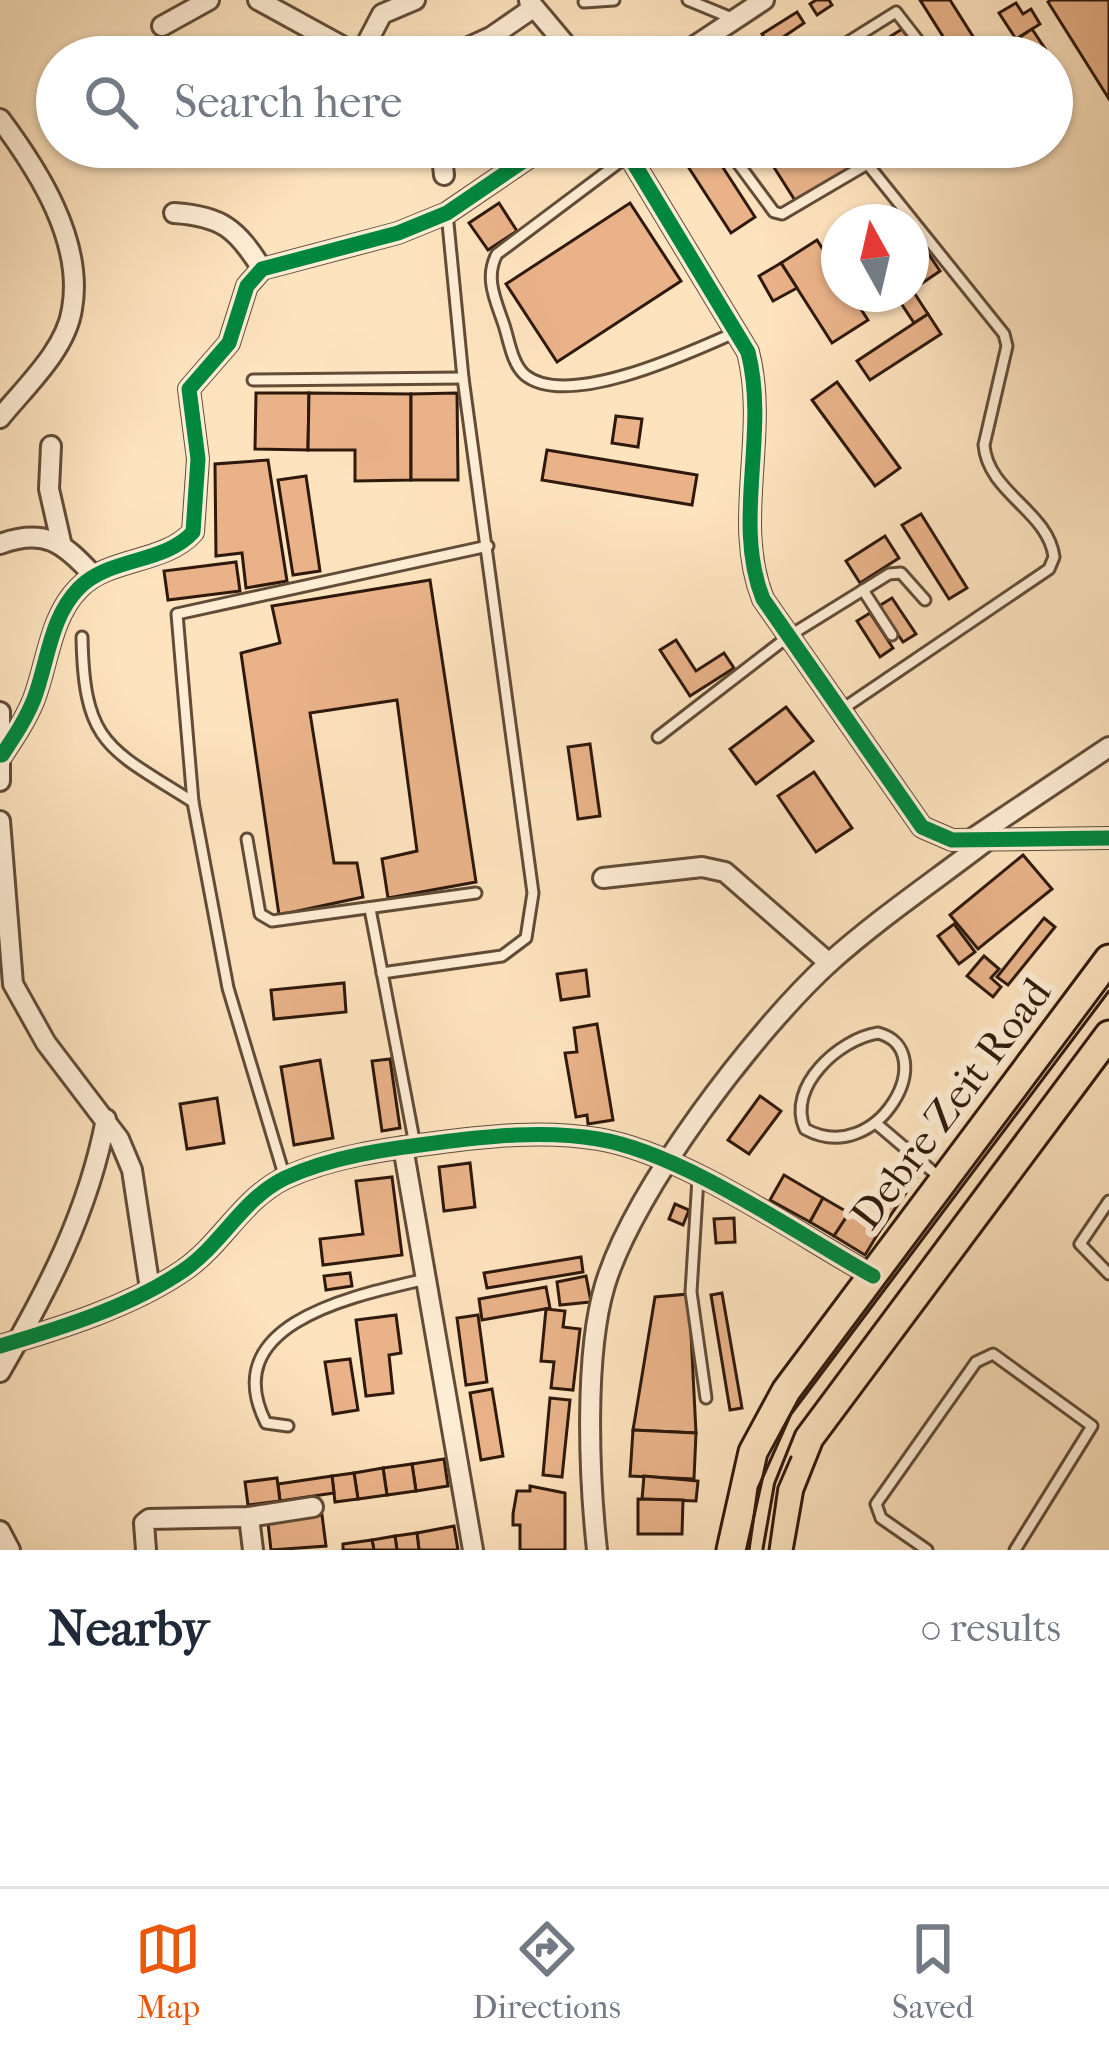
<!DOCTYPE html>
<style>
:root{--surface:#fff;--page:#f6f6f7;--text:#1f2937;--muted:#747a83;--line:#e0e1e3;--accent:#ea580c}
body{margin:0;font-family:"IM FELL French Canon",serif;background:var(--page);color:var(--text)}
.compass{position:absolute;left:821px;top:204px;width:108px;height:108px;border-radius:50%;background:var(--surface);box-shadow:0 3px 9px #0004;rotate:352deg}
.list{margin:0;padding:0;list-style:none}
h2{display:flex;justify-content:space-between;align-items:center;height:156px;margin:0;padding:0 48px;font-size:51px}
h2 small{font-size:39px;font-weight:400;color:var(--muted)}
.icon{flex:none;width:66px;height:66px;fill:none;stroke:currentColor;stroke-width:2;stroke-linecap:round;stroke-linejoin:round}
.map{position:relative;flex:none;width:1109px;height:1550px;overflow:hidden}
.search{position:absolute;background:var(--surface);box-shadow:0 3px 9px #0004;left:36px;right:36px;top:36px;height:132px;display:flex;align-items:center;gap:30px;box-sizing:border-box;padding:0 42px;border-radius:66px;color:var(--muted);font-size:45px}
.sheet{height:336px;background:var(--surface)}
nav{display:flex;justify-content:space-around;align-items:center;box-sizing:border-box;height:168px;border-top:3px solid var(--line);background:var(--surface);font-size:33px;color:var(--muted)}
nav a{display:grid;justify-items:center;gap:6px}
nav .on{color:var(--accent)}
.map>svg:first-child{display:block}
</style>
<div class="map">
<svg width="1109" height="1550" viewBox="0 0 1109 1550">
<rect width="100%" height="100%" fill="#fde3be"/>
<filter id="stains"><feTurbulence type="fractalNoise" baseFrequency=".00167" numOctaves="4"/><feColorMatrix values="0 0 0 0 .2 0 0 0 0 .09 0 0 0 0 .02 0 0 0 .5 -.17"/></filter>
<radialGradient id="worn" r=".72"><stop offset=".6" stop-color="#630" stop-opacity="0"/><stop offset="1" stop-color="#630" stop-opacity=".3"/></radialGradient>
<g fill="#e9b289" stroke="#2f190c" stroke-width="3">
<path d="M 816,0 L 829,0 L 832,5 L 817,15 L 810,4 Z"/>
<path d="M 920,0 L 950,0 L 986,57 L 956,57 Z"/>
<path d="M 1051,0 L 1109,0 L 1109,99 L 1048,2 Z"/>
<path d="M 1016,3 L 1023,14 L 1031,9 L 1040,24 L 1016,39 L 999,13 Z"/>
<path d="M 797,12 L 804,23 L 770,46 L 762,34 Z"/>
<path d="M 902,29 L 921,57 L 858,57 Z"/>
<path d="M 1032,29 L 1048,53 L 1041,57 L 1033,57 L 1020,37 Z"/>
<path d="M 761,147 L 882,147 L 796,202 Z"/>
<path d="M 711,149 L 755,217 L 731,233 L 687,165 Z"/>
<path d="M 499,203 L 517,231 L 488,250 L 469,223 Z"/>
<path d="M 630,203 L 681,281 L 557,362 L 506,284 Z"/>
<path d="M 911,228 L 940,271 L 918,286 L 911,275 Z"/>
<path d="M 817,240 L 839,275 L 839,294 L 851,294 L 868,320 L 832,343 L 781,263 Z"/>
<path d="M 781,263 L 797,288 L 773,301 L 759,276 Z"/>
<path d="M 911,288 L 928,314 L 914,323 L 895,294 L 911,294 Z"/>
<path d="M 928,314 L 941,334 L 870,380 L 857,361 Z"/>
<path d="M 837,382 L 900,468 L 875,486 L 812,400 Z"/>
<path d="M 256,393 L 309,393 L 308,450 L 255,449 Z"/>
<path d="M 309,393 L 411,394 L 411,480 L 355,481 L 355,450 L 308,450 Z"/>
<path d="M 457,393 L 458,480 L 411,480 L 411,394 Z"/>
<path d="M 616,416 L 642,419 L 638,447 L 612,443 Z"/>
<path d="M 547,450 L 697,475 L 692,505 L 542,480 Z"/>
<path d="M 268,460 L 287,581 L 246,588 L 242,553 L 216,556 L 215,464 Z"/>
<path d="M 306,476 L 320,571 L 293,575 L 278,480 Z"/>
<path d="M 921,514 L 967,588 L 949,599 L 902,525 Z"/>
<path d="M 885,536 L 899,558 L 860,583 L 846,561 Z"/>
<path d="M 236,562 L 240,591 L 168,600 L 164,571 Z"/>
<path d="M 430,580 L 476,882 L 388,898 L 382,859 L 417,851 L 397,700 L 310,713 L 334,863 L 357,863 L 363,897 L 279,915 L 241,653 L 280,643 L 272,606 Z"/>
<path d="M 892,598 L 916,634 L 903,642 L 879,606 Z"/>
<path d="M 870,613 L 893,648 L 880,657 L 857,621 Z"/>
<path d="M 676,640 L 696,671 L 724,653 L 734,668 L 690,696 L 660,650 Z"/>
<path d="M 786,707 L 813,741 L 756,784 L 730,749 Z"/>
<path d="M 590,744 L 600,816 L 578,819 L 568,747 Z"/>
<path d="M 814,772 L 852,828 L 816,852 L 778,796 Z"/>
<path d="M 1023,855 L 1052,889 L 978,949 L 950,915 Z"/>
<path d="M 1044,918 L 1055,927 L 1008,985 L 997,977 Z"/>
<path d="M 954,924 L 975,952 L 959,964 L 938,936 Z"/>
<path d="M 984,956 L 999,969 L 991,978 L 1001,987 L 993,997 L 967,976 Z"/>
<path d="M 586,970 L 589,996 L 561,1000 L 557,974 Z"/>
<path d="M 344,983 L 346,1012 L 274,1019 L 271,990 Z"/>
<path d="M 597,1024 L 613,1120 L 588,1124 L 587,1115 L 576,1117 L 565,1053 L 577,1052 L 574,1028 Z"/>
<path d="M 390,1059 L 400,1128 L 382,1131 L 372,1061 Z"/>
<path d="M 320,1060 L 333,1138 L 294,1145 L 281,1067 Z"/>
<path d="M 760,1096 L 781,1111 L 749,1154 L 728,1140 Z"/>
<path d="M 217,1098 L 224,1143 L 187,1149 L 180,1104 Z"/>
<path d="M 470,1163 L 475,1207 L 444,1211 L 439,1167 Z"/>
<path d="M 911,1169 L 919,1174 L 879,1232 L 871,1226 Z"/>
<path d="M 784,1175 L 823,1198 L 810,1222 L 770,1200 Z"/>
<path d="M 392,1177 L 402,1255 L 323,1265 L 320,1239 L 363,1234 L 356,1181 Z"/>
<path d="M 823,1198 L 849,1213 L 834,1236 L 810,1222 Z"/>
<path d="M 675,1204 L 689,1210 L 683,1225 L 669,1219 Z"/>
<path d="M 849,1213 L 879,1232 L 865,1255 L 834,1236 Z"/>
<path d="M 734,1218 L 735,1242 L 716,1243 L 714,1219 Z"/>
<path d="M 581,1257 L 583,1272 L 487,1288 L 484,1273 Z"/>
<path d="M 350,1273 L 352,1286 L 326,1290 L 324,1276 Z"/>
<path d="M 586,1276 L 591,1302 L 560,1305 L 557,1282 Z"/>
<path d="M 546,1287 L 550,1308 L 482,1320 L 479,1299 Z"/>
<path d="M 722,1293 L 742,1408 L 730,1410 L 711,1295 Z"/>
<path d="M 689,1294 L 696,1433 L 633,1430 L 655,1297 Z"/>
<path d="M 546,1309 L 565,1311 L 563,1327 L 580,1329 L 573,1390 L 551,1388 L 554,1362 L 541,1361 Z"/>
<path d="M 396,1315 L 401,1353 L 389,1355 L 393,1393 L 366,1396 L 356,1320 Z"/>
<path d="M 478,1315 L 487,1382 L 466,1385 L 457,1318 Z"/>
<path d="M 350,1359 L 358,1410 L 333,1414 L 325,1362 Z"/>
<path d="M 492,1389 L 503,1456 L 481,1460 L 470,1393 Z"/>
<path d="M 550,1398 L 570,1400 L 562,1477 L 543,1475 Z"/>
<path d="M 633,1430 L 696,1433 L 694,1479 L 630,1476 Z"/>
<path d="M 444,1459 L 448,1486 L 416,1491 L 412,1464 Z"/>
<path d="M 412,1464 L 416,1491 L 387,1495 L 383,1468 Z"/>
<path d="M 383,1468 L 387,1495 L 358,1499 L 354,1473 Z"/>
<path d="M 354,1473 L 358,1499 L 335,1502 L 332,1476 Z"/>
<path d="M 332,1476 L 334,1493 L 280,1501 L 278,1484 Z"/>
<path d="M 644,1476 L 698,1481 L 696,1501 L 642,1499 Z"/>
<path d="M 277,1478 L 280,1501 L 248,1505 L 245,1482 Z"/>
<path d="M 530,1486 L 565,1493 L 565,1550 L 520,1550 L 520,1525 L 513,1525 L 513,1514 L 517,1491 L 530,1491 Z"/>
<path d="M 638,1499 L 683,1500 L 682,1534 L 638,1534 Z"/>
<path d="M 322,1515 L 326,1546 L 271,1550 L 268,1523 Z"/>
<path d="M 454,1526 L 458,1550 L 419,1550 L 417,1533 Z"/>
<path d="M 417,1533 L 419,1550 L 397,1550 L 395,1536 Z"/>
<path d="M 395,1536 L 397,1550 L 374,1550 L 372,1540 Z"/>
<path d="M 372,1540 L 374,1550 L 343,1550 L 343,1544 Z"/>
</g>
<g fill="none" stroke-linecap="round" stroke-linejoin="round">
<g stroke="#624c38" stroke-width="15">
<g id="service">
<path d="M 688,0 L 734,19"/>
<path d="M 584,2 L 614,0"/>
<path d="M 824,57 L 896,12 L 931,57"/>
<path d="M 726,147 L 774,212 L 782,214 L 896,147"/>
<path d="M 629,155 L 497,254 C 484,278 496,301 504,325 C 509,340 512,364 525,375 C 568,410 693,351 736,332"/>
<path d="M 253,380 L 463,378"/>
<path d="M 863,590 L 892,635"/>
<path d="M 82,637 C 84,745 108,748 193,802"/>
<path d="M 841,710 L 1049,569 L 1054,557 C 1048,511 988,493 984,445 L 1007,346 L 1004,334 L 869,166"/>
<path d="M 658,737 L 789,636 L 889,574 L 901,573 L 925,600"/>
<path d="M 247,839 L 260,914 L 272,921 L 476,893"/>
<path d="M 370,909 L 415,1145"/>
<path d="M 382,973 L 502,956 L 526,938 L 533,893 L 463,378 L 447,213"/>
<path d="M 878,1033 C 943,1050 878,1169 805,1129 C 786,1087 839,1039 878,1033 Z"/>
<path d="M 878,1125 L 938,1176"/>
<path d="M 285,1178 L 228,988 L 193,802 L 177,614 L 488,546"/>
<path d="M 698,1178 L 691,1292 L 706,1398"/>
<path d="M 1109,1201 L 1080,1244 L 1109,1274"/>
<path d="M 288,1426 L 266,1423 C 215,1322 358,1295 426,1279"/>
<path d="M 927,1550 L 881,1518 L 876,1504 L 976,1362 L 993,1354 L 1092,1426 L 1015,1550"/>
</g>
</g>
<g stroke="#624c38" stroke-width="24">
<g id="minor">
<path d="M 258,0 L 362,57"/>
<path d="M 529,1 L 576,57"/>
<path d="M 162,26 L 209,0"/>
<path d="M 360,56 L 382,14 L 415,0"/>
<path d="M 447,57 L 491,37 L 533,8"/>
<path d="M 678,57 L 764,0"/>
<path d="M 0,119 C 38,170 84,241 72,309 C 66,350 25,387 0,418"/>
<path d="M 441,147 L 444,175"/>
<path d="M 624,147 L 748,352 C 769,433 732,522 763,599 L 922,827 L 952,840 L 1109,838"/>
<path d="M 174,213 C 222,216 237,229 262,269"/>
<path d="M 51,446 L 49,489 L 61,542"/>
<path d="M 0,544 C 44,528 63,542 93,575"/>
<path d="M 0,712 L 0,781"/>
<path d="M 2,755 C 14,737 26,719 34,699 C 48,662 50,617 79,588 C 109,557 164,564 193,532 L 198,459 L 189,389 L 229,343 L 247,286 L 262,269 L 398,233 L 447,213 L 544,147"/>
<path d="M 0,821 L 13,984 L 46,1043 L 119,1139 L 132,1170 L 150,1289"/>
<path d="M 970,840 L 1109,747"/>
<path d="M 603,878 L 702,867 L 725,872 L 829,963"/>
<path d="M 403,1147 L 473,1550"/>
<path d="M 0,1346 C 61,1328 132,1306 184,1270 C 222,1244 242,1199 285,1178 C 330,1157 386,1149 435,1143 C 489,1136 544,1130 598,1139 C 683,1153 796,1233 873,1276"/>
<path d="M 0,1372 C 48,1289 88,1213 106,1119"/>
<path d="M 249,1517 L 253,1550"/>
<path d="M 0,1531 L 10,1550"/>
<path d="M 146,1550 L 144,1523 L 149,1519 L 249,1517 L 313,1507"/>
<path d="M 597,1550 C 589,1476 584,1355 605,1285 C 634,1189 755,1031 829,963 C 879,918 936,880 989,839"/>
</g>
</g>
<g stroke="#2f190c" stroke-width="33">
<g id="primary">
<path d="M 731,1550 L 753,1452 L 786,1391 L 1109,959"/>
<path d="M 778,1550 L 789,1488 L 809,1438 L 1109,1035"/>
</g>
</g>
<use href="#service" stroke="#feedd5" stroke-width="9"/>
<use href="#minor" stroke="#feedd5" stroke-width="18"/>
<use href="#primary" stroke="#fde3be" stroke-width="27"/>
<g stroke="#2f190c" stroke-width="3">
<path d="M 749,1550 L 758,1488 L 791,1414 L 1109,991"/>
<path d="M 769,1550 L 778,1487 L 791,1457"/>
</g>
<g stroke="#feedd5" stroke-width="22">
<g id="cycleway">
<path d="M 624,147 L 748,352 C 769,433 732,522 763,599 L 922,827 L 952,840 L 1109,838"/>
<path d="M 2,755 C 14,737 26,719 34,699 C 48,662 50,617 79,588 C 109,557 164,564 193,532 L 198,459 L 189,389 L 229,343 L 247,286 L 262,269 L 398,233 L 447,213 L 544,147"/>
<path d="M 0,1346 C 61,1328 132,1306 184,1270 C 222,1244 242,1199 285,1178 C 330,1157 386,1149 435,1143 C 489,1136 544,1130 598,1139 C 683,1153 796,1233 873,1276"/>
</g>
</g>
<use href="#cycleway" stroke="#00873e" stroke-width="15"/>
</g>
<g text-anchor="middle" stroke-width="12" stroke-linejoin="round" paint-order="stroke">
<g font-size="42" fill="#2f190c" stroke="#feedd5">
<text transform="translate(950 1103) rotate(-53)" y="15">Debre Zeit Road</text>
</g>
</g>
<rect width="100%" height="100%" filter="url(#stains)"/>
<rect width="100%" height="100%" fill="url(#worn)"/>
</svg>
<svg class="compass" viewBox="-18 -18 36 36"><path d="M0-13l5 13h-10z" fill="#e53935"/><path d="M0 13l5-13h-10z" fill="#747a83"/></svg>
<div class="search"><svg class="icon" aria-label="search" viewBox="0 0 24 24"><circle cx="10" cy="10" r="6"/><path d="M15 15l6 6"/></svg>Search here</div>
</div>
<section class="sheet">
<h2>Nearby<small>0 results</small></h2>
<ul class="list">
</ul>
</section>
<nav>
<a class="on"><svg class="icon" aria-label="map" viewBox="0 0 24 24"><path d="M3 6l6-2 6 2 6-2v14l-6 2-6-2-6 2zM9 4v14M15 6v14"/></svg>Map</a>
<a><svg class="icon" aria-label="directions" viewBox="0 0 24 24"><path d="M12 3l9 9-9 9-9-9zM9 14v-3h6M13 9l2 2-2 2"/></svg>Directions</a>
<a><svg class="icon" aria-label="saved" viewBox="0 0 24 24"><path d="M7 4h10v16l-5-4-5 4z"/></svg>Saved</a>
</nav>
